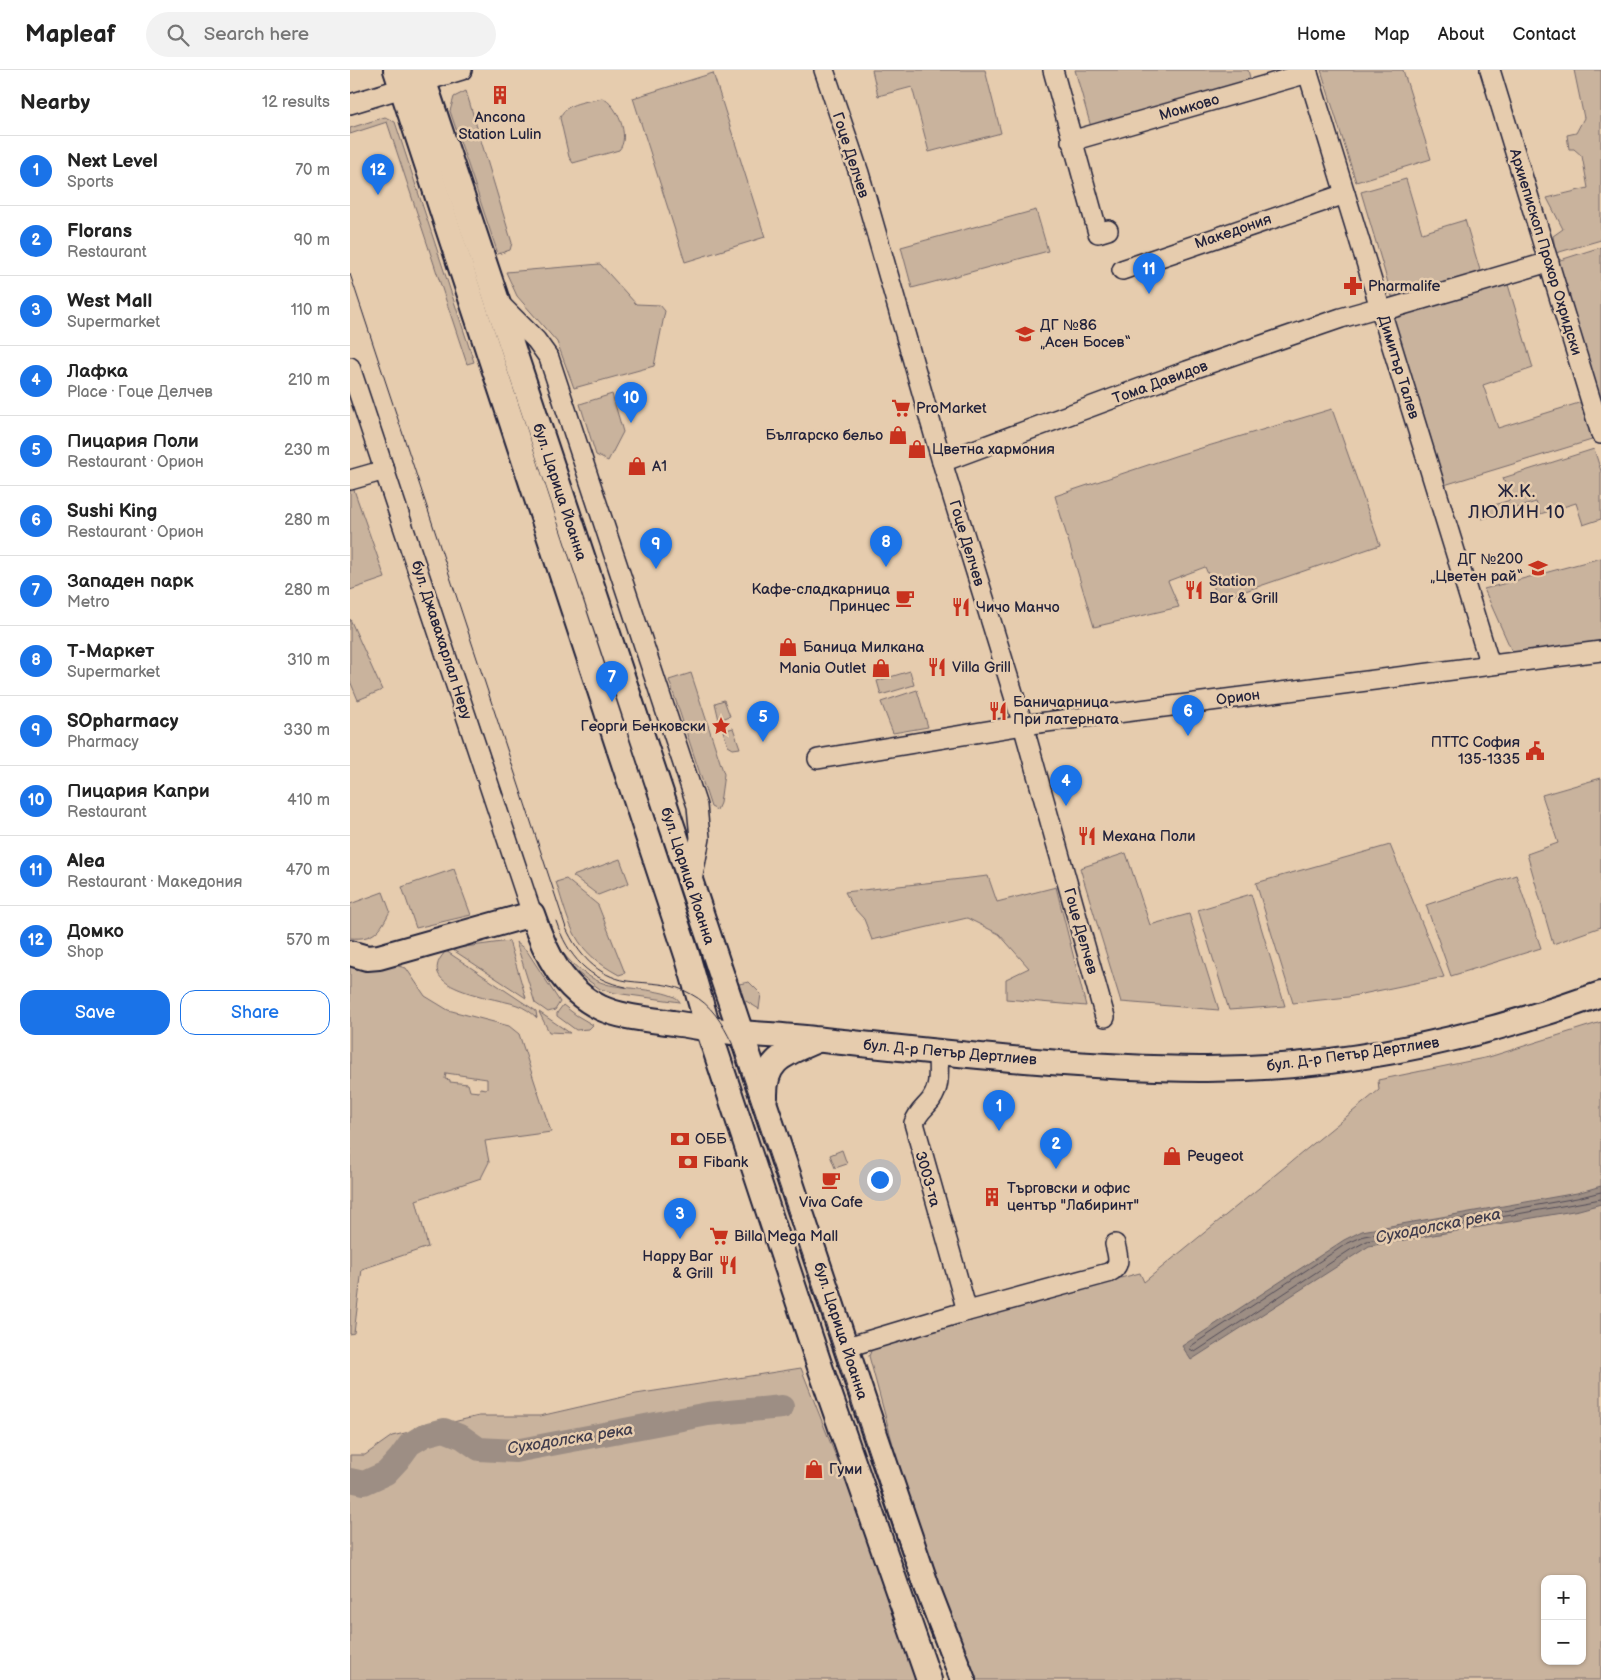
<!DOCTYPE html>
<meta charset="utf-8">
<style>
:root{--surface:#fff;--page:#f2f2f2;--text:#222;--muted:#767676;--line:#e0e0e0;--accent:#1a73e8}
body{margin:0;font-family:"Balsamiq Sans",sans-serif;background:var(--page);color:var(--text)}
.controls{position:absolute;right:15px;bottom:15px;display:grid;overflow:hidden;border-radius:10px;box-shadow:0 1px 4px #0004}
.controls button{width:45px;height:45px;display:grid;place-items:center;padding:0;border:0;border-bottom:1px solid var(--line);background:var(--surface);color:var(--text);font:25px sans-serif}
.you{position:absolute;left:529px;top:1109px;width:18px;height:18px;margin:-12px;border:4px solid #fff;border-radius:50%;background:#1a73e8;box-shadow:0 0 0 8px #1a73e833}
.badge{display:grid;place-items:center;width:32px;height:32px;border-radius:50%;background:var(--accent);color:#fff;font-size:16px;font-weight:700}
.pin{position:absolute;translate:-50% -41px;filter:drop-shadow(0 1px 2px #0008)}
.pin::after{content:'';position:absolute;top:26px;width:18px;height:15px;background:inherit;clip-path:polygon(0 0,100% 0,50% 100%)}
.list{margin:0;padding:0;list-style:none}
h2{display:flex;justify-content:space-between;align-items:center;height:65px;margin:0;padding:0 20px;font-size:21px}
h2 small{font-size:16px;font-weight:400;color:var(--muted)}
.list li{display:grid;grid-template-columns:32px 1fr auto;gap:15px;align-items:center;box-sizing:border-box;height:70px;padding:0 20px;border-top:1px solid var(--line)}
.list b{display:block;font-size:19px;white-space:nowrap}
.list p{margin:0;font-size:16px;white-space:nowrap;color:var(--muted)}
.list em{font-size:16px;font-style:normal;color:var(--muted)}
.actions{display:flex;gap:10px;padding:15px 20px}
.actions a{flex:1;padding:11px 0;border:1px solid var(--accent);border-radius:15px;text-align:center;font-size:18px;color:var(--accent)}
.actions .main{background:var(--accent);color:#fff}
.icon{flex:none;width:28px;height:28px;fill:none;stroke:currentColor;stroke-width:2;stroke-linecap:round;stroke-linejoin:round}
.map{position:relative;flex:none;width:1251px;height:1610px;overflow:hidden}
header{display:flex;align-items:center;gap:30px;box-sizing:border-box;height:70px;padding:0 25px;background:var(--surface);border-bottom:1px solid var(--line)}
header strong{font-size:24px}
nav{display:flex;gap:28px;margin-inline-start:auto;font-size:18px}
.search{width:350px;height:45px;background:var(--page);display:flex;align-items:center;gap:12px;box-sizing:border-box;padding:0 18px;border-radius:28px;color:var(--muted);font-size:19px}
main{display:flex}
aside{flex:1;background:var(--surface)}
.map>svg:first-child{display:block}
</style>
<header>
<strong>Mapleaf</strong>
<div class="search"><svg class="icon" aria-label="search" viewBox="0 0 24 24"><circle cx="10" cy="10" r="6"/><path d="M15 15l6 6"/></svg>Search here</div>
<nav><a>Home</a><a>Map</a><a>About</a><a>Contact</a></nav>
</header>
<main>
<aside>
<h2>Nearby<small>12 results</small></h2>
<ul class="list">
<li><span class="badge">1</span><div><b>Next Level</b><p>Sports</p></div><em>70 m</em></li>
<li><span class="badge">2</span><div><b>Florans</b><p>Restaurant</p></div><em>90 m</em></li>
<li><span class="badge">3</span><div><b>West Mall</b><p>Supermarket</p></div><em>110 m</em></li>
<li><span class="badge">4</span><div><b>Лафка</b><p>Place · Гоце Делчев</p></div><em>210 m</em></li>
<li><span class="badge">5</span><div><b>Пицария Поли</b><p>Restaurant · Орион</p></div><em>230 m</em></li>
<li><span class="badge">6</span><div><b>Sushi King</b><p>Restaurant · Орион</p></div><em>280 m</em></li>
<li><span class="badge">7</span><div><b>Западен парк</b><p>Metro</p></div><em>280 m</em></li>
<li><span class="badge">8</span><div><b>Т-Маркет</b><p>Supermarket</p></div><em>310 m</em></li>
<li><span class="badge">9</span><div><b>SOpharmacy</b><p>Pharmacy</p></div><em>330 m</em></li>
<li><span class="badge">10</span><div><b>Пицария Капри</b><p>Restaurant</p></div><em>410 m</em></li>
<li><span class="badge">11</span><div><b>Alea</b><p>Restaurant · Македония</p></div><em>470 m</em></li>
<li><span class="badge">12</span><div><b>Домко</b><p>Shop</p></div><em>570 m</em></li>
</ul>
<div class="actions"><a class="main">Save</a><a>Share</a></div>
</aside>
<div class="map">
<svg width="1251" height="1610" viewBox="0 0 1251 1610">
<rect width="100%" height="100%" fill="#e6ccae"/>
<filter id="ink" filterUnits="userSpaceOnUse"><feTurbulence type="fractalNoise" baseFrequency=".02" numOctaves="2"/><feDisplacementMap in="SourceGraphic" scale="10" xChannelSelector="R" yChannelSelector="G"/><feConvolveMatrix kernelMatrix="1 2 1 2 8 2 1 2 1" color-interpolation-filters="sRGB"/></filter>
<g filter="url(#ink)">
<g fill="#c9b39d" stroke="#766a6c" fill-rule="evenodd">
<path d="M 522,0 L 635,0 L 651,63 L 579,82 L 562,17 L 528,26 Z"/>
<path d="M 725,0 L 898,0 L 901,12 L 741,57 Z"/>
<path d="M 971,0 L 1053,0 L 1081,89 L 1006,112 Z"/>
<path d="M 1224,0 L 1251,0 L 1251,170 L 1206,183 L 1203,166 L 1213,159 L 1197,128 L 1238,118 L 1232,86 L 1224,79 L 1219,79 L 1217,65 L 1226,63 L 1234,48 Z"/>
<path d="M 363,3 L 415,167 L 335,192 L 283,28 Z"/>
<path d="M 116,21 L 162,173 L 160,180 L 148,184 L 100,41 L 104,27 Z"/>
<path d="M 252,28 C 267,34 281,67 269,80 L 223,93 L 219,87 L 210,48 C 215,32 238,32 252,28 Z"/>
<path d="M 35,47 L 45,52 L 124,292 L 117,294 L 37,52 L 0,64 L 0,58 Z"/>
<path d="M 1056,109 L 1072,163 L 1115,150 L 1132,207 L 1044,233 L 1011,122 Z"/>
<path d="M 686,140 L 698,181 L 562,218 L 551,177 Z"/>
<path d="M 1251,177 L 1251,340 L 1204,192 Z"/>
<path d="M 250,194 L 286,234 L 310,235 L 315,241 L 304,296 L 224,318 L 207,272 L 167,226 L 156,202 Z"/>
<path d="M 1156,208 L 1183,298 L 1133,315 L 1148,358 L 1232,332 L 1245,369 L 1091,416 L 1037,244 Z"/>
<path d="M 262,324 L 273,362 L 258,391 L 246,385 L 230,334 Z"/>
<path d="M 982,339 L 1030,475 L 869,530 L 855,497 L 818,511 L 829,537 L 744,557 L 705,426 L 828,385 Z"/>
<path d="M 1244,379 L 1251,401 L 1251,449 L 1233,455 L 1226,433 L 1190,444 L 1186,432 L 1132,449 L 1129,440 L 1160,430 L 1153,408 Z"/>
<path d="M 3,417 L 35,508 L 0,520 L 0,418 Z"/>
<path d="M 1251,488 L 1251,574 L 1164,586 L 1134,519 Z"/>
<path d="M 0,549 L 32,620 L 8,630 L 0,611 Z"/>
<path d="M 560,601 L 564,615 L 531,625 L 527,611 Z"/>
<path d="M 341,603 L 374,704 L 370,733 L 367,740 L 361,737 L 319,610 Z"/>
<path d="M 567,620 L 578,657 L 543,663 L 531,632 Z"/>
<path d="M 374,630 L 380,646 L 369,650 L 365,633 Z"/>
<path d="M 383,658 L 390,678 L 383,679 L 378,676 L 373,661 Z"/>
<path d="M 1251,708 L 1251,857 L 1203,874 L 1177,784 L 1208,773 L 1192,725 Z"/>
<path d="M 1040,775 L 1094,907 L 998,927 L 943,933 L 906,813 Z"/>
<path d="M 776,783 L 800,855 L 839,844 L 869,940 L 771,932 L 730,798 Z"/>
<path d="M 270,789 L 279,813 L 248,825 L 223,806 Z"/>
<path d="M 104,799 L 121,845 L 66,858 L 52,817 Z"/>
<path d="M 1166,805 L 1191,878 L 1101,906 L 1076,835 Z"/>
<path d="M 638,806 L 647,832 L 706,817 L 736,936 L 656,929 L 656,909 L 679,898 L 649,864 L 617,848 L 522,870 L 514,849 L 503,837 L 495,822 Z"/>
<path d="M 216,809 L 248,835 L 275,903 L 269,905 C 223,880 221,858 206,812 Z"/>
<path d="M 33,822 L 40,841 C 30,861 24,870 0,868 L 0,834 Z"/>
<path d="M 901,824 L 935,936 L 879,940 L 848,840 Z"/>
<path d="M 199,851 C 203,862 207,873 213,883 C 223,896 241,910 256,914 C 271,919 324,919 330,932 L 265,923 L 250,919 L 221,898 L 210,885 L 196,852 Z"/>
<path d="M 159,871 L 176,928 L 103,880 L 107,878 Z"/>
<path d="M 166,872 L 177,881 L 210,932 L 205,940 L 198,942 L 185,933 Z"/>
<path d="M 96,881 L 186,941 L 187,948 C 181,942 175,938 167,935 C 149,928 59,920 96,881 Z"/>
<path d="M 0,892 L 44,895 L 56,898 L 75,926 L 98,940 L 159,956 L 169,964 L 201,1062 L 135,1071 L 139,1092 L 131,1108 L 66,1130 L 78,1177 L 12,1199 L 4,1263 L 0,1264 ZM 96,1003 L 137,1009 L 137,1019 L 130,1018 L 129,1022 L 120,1021 L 118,1014 L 100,1012 L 100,1010 L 95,1009 Z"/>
<path d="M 399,912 L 411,924 L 409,939 L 391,928 L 384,915 Z"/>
<path d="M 213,935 L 226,945 L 243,955 L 239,959 L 226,960 L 207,946 L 207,943 Z"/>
<path d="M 189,942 L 220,963 L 199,962 Z"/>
<path d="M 1251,952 L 1251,1610 L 619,1610 L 565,1456 L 519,1286 L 522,1279 L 631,1244 L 790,1203 L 794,1212 L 1029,1020 L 1028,1010 L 1139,987 ZM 1195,1509 L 1232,1509 L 1232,1591 L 1195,1591 Z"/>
<path d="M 492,1080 L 497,1094 L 485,1098 L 480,1085 Z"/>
<path d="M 451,1298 L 574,1610 L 0,1610 L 0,1385 L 15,1385 L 42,1366 L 129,1346 L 190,1346 L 286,1324 Z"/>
</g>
<path fill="#9d8e84" stroke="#6c6367" d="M 1251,1116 L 1251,1134 L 1229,1140 L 1019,1176 L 841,1290 L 832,1276 L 994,1170 L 1012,1161 L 1227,1123 Z"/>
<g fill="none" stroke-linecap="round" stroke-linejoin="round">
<path stroke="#534d58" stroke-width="1" d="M 1251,1122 L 1227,1128 L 1014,1166 L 996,1174 L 841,1276 L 840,1279 L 845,1282 L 1000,1180 L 1017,1171 L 1251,1129"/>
<path stroke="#9d8e84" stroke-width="24" d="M 0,1410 L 14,1413 L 36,1403 L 49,1389 L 60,1374 L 75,1365 L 94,1360 L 112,1367 L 129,1379 L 165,1381 L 358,1344 L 432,1337"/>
<g stroke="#22223b" stroke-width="22">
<g id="minor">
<path d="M 474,0 L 509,103 L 592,392 L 673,655 L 755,947"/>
<path d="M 703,0 L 748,163 L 758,160"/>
<path d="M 957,0 L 1140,595"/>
<path d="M 1140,0 L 1251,364"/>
<path d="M 0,34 L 112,0"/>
<path d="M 721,71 L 958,3"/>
<path d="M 772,200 L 995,124"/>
<path d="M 149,233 L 186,270 L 199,288 L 347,736 L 350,768 L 341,816"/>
<path d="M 1032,241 L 1199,192"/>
<path d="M 0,297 L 182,844"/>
<path d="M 592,392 L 837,301 L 991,248 L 1030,237"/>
<path d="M 0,410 L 35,400"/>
<path d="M 468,689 L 673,655 L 1251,581"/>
<path d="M 588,983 C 588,1000 591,1016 581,1030 C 574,1039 568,1042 564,1053 L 617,1241"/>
<path d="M 497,1277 L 607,1244 L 758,1203 C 772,1196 768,1187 765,1174"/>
</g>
</g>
<g stroke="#22223b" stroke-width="28">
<g id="major">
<path d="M 46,0 L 337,885 L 358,958 L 469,1294 L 579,1610"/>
<path d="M 70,0 L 518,1344 L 577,1517 L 613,1610"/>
<path d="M 0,883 L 17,888 L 29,887 L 182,844 C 195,883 212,919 251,938 C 273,948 299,949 323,953 C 345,956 368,961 390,963 C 415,965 440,966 464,969 C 592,982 721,998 850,999 C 987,1000 1123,970 1251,924"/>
<path d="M 415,1027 C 414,988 436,984 467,970"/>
</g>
</g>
<use href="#minor" stroke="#e6ccae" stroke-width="19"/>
<use href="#major" stroke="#e6ccae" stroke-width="24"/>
<g stroke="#22223b" stroke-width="1">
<path d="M 0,204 L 216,858 C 228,884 247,906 277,911 C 300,914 321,912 341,924 C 362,935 372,953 382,973 L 565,1521 L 599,1610"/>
<path d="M 206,851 C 218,887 239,910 276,917"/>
</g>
</g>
</g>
<defs>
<g id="building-bare" transform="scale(1.5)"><path d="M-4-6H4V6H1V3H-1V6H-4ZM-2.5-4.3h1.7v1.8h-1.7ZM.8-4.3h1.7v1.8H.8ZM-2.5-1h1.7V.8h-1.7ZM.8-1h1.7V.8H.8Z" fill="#c8321e" stroke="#e6ccae" stroke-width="2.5" paint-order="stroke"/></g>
<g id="pharmacy-bare" transform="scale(1.5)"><path d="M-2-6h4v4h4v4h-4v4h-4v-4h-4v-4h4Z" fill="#c8321e" stroke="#e6ccae" stroke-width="2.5" paint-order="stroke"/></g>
<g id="school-bare" transform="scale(1.5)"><path d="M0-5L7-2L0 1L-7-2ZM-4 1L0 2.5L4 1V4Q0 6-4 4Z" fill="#c8321e" stroke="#e6ccae" stroke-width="2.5" paint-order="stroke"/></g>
<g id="supermarket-bare" transform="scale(1.5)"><path d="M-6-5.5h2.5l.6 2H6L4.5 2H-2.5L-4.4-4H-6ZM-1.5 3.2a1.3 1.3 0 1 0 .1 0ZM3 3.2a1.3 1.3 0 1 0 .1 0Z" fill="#c8321e" stroke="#e6ccae" stroke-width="2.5" paint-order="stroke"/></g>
<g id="shop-bare" transform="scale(1.5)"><path d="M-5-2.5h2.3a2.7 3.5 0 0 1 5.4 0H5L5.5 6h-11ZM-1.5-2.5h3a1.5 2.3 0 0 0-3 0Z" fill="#c8321e" stroke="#e6ccae" stroke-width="2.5" paint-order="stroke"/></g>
<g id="restaurant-bare" transform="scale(1.5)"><path d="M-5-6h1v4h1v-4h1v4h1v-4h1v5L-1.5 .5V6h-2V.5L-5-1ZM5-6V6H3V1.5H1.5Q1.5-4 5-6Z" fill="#c8321e" stroke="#e6ccae" stroke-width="2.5" paint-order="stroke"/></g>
<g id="cafe-bare" transform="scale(1.5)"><path d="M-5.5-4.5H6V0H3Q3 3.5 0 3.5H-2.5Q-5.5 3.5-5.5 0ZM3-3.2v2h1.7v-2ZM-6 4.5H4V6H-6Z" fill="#c8321e" stroke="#e6ccae" stroke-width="2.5" paint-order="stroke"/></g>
<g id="sight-bare" transform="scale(1.5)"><path d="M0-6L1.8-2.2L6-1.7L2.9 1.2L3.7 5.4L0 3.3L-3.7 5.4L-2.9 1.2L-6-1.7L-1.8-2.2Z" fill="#c8321e" stroke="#e6ccae" stroke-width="2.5" paint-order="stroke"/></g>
<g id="civic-bare" transform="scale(1.5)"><path d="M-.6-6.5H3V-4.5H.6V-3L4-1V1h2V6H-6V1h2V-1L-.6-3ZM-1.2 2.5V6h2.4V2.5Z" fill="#c8321e" stroke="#e6ccae" stroke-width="2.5" paint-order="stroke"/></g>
<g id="bank-bare" transform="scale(1.5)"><path d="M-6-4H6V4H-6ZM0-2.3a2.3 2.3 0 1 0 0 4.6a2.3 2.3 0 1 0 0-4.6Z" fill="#c8321e" stroke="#e6ccae" stroke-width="2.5" paint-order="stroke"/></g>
</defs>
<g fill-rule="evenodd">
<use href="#building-bare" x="150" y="25"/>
<use href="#pharmacy-bare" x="1003" y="216"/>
<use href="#school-bare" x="675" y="264"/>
<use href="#supermarket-bare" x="551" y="338"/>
<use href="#shop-bare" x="548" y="365"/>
<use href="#shop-bare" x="567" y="379"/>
<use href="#shop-bare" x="287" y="396"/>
<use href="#school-bare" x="1188" y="498"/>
<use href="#restaurant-bare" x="844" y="520"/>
<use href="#cafe-bare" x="555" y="528"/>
<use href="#restaurant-bare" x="611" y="537"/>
<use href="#shop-bare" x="438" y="577"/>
<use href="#restaurant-bare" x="587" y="597"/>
<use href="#shop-bare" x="531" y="598"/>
<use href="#restaurant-bare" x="648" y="641"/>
<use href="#sight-bare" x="371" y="656"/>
<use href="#civic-bare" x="1185" y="681"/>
<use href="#restaurant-bare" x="737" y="766"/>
<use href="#bank-bare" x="330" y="1069"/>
<use href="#shop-bare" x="822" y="1086"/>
<use href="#bank-bare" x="338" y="1092"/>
<use href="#cafe-bare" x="481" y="1110"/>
<use href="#building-bare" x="642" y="1127"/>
<use href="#supermarket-bare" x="369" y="1166"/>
<use href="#restaurant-bare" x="378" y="1195"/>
<use href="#shop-bare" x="464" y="1399"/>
</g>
<g text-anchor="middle" stroke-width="5" stroke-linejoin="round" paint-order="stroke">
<g font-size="15" fill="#22223b" stroke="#e6ccae">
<text transform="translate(839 37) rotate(-16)" y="5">Момково</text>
<text transform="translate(501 85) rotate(72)" y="5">Гоце Делчев</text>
<text transform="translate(883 161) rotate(-19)" y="5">Македония</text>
<text transform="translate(1196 182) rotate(73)" y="5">Архиепископ Прохор Охридски</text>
<text transform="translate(1049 297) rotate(73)" y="5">Димитър Талев</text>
<text transform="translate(810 312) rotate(-20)" y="5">Тома Давидов</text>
<text transform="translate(210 422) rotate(72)" y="5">бул. Царица Йоанна</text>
<text transform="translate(617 473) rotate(73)" y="5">Гоце Делчев</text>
<text transform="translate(92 570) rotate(72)" y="5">бул. Джавахарлал Неру</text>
<text transform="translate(888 627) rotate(-7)" y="5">Орион</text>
<text transform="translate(338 806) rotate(72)" y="5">бул. Царица Йоанна</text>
<text transform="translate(731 861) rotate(74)" y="5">Гоце Делчев</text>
<text transform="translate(600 982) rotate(5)" y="5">бул. Д-р Петър Дертлиев</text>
<text transform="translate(1003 984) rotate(-8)" y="5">бул. Д-р Петър Дертлиев</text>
<text transform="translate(578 1109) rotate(74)" y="5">3003-та</text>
<text transform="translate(491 1261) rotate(72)" y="5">бул. Царица Йоанна</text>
</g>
<g font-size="15" fill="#22223b" stroke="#e6ccae" text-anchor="start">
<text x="150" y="52" text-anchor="middle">Ancona<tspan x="150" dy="17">Station Lulin</tspan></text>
<text x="1018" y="221">Pharmalife</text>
<text x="690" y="260">ДГ №86<tspan x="690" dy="17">„Асен Босев“</tspan></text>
<text x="566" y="343">ProMarket</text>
<text x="533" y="370" text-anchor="end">Българско бельо</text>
<text x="582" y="384">Цветна хармония</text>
<text x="302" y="401">A1</text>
<text x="1173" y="494" text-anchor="end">ДГ №200<tspan x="1173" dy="17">„Цветен рай“</tspan></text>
<text x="859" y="516">Station<tspan x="859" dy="17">Bar &amp; Grill</tspan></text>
<text x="540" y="524" text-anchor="end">Кафе-сладкарница<tspan x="540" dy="17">Принцес</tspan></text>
<text x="626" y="542">Чичо Манчо</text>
<text x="453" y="582">Баница Милкана</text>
<text x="602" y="602">Villa Grill</text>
<text x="516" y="603" text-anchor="end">Mania Outlet</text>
<text x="663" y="637">Баничарница<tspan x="663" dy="17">При латерната</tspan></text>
<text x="356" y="661" text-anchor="end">Георги Бенковски</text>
<text x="1170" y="677" text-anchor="end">ПТТС София<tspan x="1170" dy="17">135-1335</tspan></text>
<text x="752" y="771">Механа Поли</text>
<text x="345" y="1074">ОББ</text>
<text x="837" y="1091">Peugeot</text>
<text x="353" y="1097">Fibank</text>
<text x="657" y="1123">Търговски и офис<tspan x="657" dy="17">център "Лабиринт"</tspan></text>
<text x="481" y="1137" text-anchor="middle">Viva Cafe</text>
<text x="384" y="1171">Billa Mega Mall</text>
<text x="363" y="1191" text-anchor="end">Happy Bar<tspan x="363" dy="17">&amp; Grill</tspan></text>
<text x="479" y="1404">Гуми</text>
</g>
<g font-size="16" font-style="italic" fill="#413d4d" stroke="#e6ccae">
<text transform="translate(1088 1155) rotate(-11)" y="6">Суходолска река</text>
<text transform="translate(220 1368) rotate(-9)" y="6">Суходолска река</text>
</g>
<g font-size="18" letter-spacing="1" fill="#22223b" stroke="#e6ccae">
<text x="1167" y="427">Ж.К.<tspan x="1167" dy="21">ЛЮЛИН 10</tspan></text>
</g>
</g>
</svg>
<div class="controls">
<button>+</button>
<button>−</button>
</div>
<div class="you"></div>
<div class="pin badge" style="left:649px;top:1061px">1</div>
<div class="pin badge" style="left:706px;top:1099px">2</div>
<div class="pin badge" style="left:330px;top:1169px">3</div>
<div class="pin badge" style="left:716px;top:736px">4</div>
<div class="pin badge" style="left:413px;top:672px">5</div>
<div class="pin badge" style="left:838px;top:666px">6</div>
<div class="pin badge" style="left:262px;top:632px">7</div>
<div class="pin badge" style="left:536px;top:497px">8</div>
<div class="pin badge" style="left:306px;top:499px">9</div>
<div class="pin badge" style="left:281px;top:353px">10</div>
<div class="pin badge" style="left:799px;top:224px">11</div>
<div class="pin badge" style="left:28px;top:125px">12</div>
</div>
</main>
